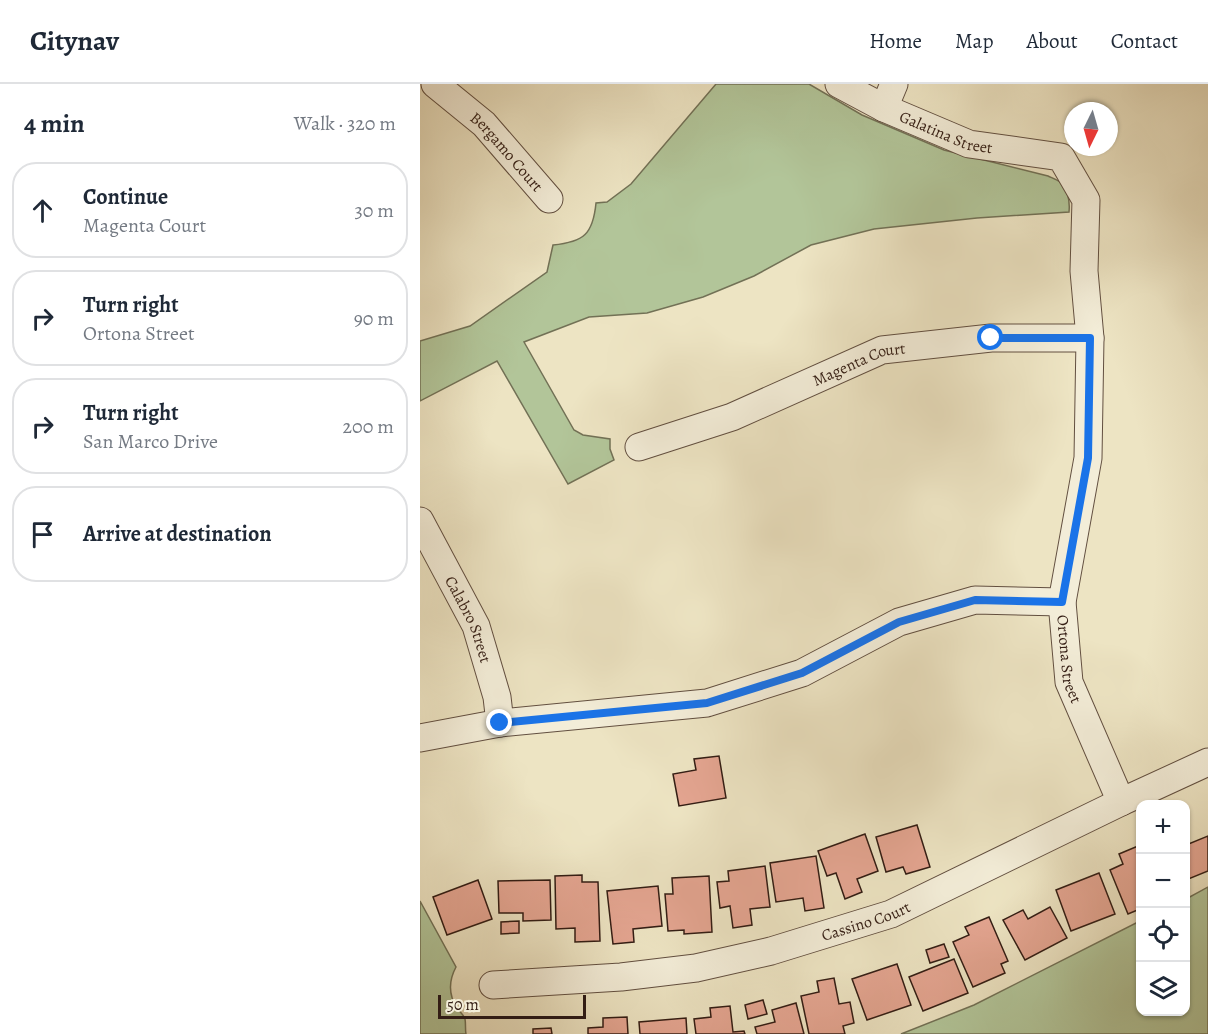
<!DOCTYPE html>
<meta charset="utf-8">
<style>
:root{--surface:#fff;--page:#f2f2f3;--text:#1f2937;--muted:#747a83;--line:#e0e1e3}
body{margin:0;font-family:Alegreya,serif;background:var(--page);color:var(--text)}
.controls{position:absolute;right:18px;bottom:18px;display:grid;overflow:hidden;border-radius:12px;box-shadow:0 2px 4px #0004}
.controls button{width:54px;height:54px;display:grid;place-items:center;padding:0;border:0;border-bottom:2px solid var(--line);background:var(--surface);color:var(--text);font:30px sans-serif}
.compass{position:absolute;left:644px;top:18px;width:54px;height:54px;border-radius:50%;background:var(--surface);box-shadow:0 2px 4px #0004;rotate:185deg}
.scale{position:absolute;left:18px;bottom:15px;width:148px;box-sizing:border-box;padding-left:6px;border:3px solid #331d14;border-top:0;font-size:16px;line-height:21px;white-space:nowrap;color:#331d14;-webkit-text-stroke:4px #f3edd8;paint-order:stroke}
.stop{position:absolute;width:18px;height:18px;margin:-14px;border:4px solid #1a73e8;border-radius:50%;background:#fff}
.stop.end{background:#1a73e8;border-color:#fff;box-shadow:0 2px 6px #0008}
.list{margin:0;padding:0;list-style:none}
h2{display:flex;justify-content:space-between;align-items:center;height:78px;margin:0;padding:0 24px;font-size:26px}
h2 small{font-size:20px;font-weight:400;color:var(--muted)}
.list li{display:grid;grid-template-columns:39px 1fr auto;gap:18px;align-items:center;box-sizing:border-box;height:96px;margin:0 12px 12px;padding:0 12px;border:2px solid var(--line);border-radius:24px}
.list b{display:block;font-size:22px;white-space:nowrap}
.list p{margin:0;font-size:20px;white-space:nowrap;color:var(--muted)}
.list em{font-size:20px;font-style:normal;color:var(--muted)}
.icon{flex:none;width:33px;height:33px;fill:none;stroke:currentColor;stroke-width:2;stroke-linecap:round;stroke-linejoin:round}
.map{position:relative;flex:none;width:788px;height:950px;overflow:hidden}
header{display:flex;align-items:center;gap:36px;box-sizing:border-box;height:84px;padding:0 30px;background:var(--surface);border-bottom:2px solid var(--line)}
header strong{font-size:28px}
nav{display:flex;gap:33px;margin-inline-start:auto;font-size:21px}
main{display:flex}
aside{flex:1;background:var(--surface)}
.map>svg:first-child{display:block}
</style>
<header>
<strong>Citynav</strong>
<nav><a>Home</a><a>Map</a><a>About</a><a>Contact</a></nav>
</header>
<main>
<aside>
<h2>4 min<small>Walk · 320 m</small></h2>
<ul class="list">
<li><svg class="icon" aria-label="ahead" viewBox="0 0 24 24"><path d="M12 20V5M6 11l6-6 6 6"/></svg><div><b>Continue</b><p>Magenta Court</p></div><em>30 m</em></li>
<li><svg class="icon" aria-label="right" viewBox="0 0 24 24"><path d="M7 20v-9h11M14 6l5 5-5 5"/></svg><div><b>Turn right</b><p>Ortona Street</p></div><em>90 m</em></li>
<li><svg class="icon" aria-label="right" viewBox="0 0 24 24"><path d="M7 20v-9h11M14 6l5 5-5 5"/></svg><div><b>Turn right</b><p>San Marco Drive</p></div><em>200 m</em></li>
<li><svg class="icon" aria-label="arrive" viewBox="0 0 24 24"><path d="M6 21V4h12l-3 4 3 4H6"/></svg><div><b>Arrive at destination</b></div></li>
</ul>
</aside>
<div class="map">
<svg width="788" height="950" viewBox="0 0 788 950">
<rect width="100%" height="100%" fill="#ede4c3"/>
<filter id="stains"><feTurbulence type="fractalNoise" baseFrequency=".00333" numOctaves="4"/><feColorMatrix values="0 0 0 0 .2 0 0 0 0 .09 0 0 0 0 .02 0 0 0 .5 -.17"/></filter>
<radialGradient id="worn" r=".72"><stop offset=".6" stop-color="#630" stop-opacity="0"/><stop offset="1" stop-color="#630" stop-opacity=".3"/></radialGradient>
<g fill="#b2c599" stroke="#727156" stroke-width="1.5">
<path d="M 296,0 L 389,0 L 442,31 L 524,66 L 628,92 C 632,94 638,96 641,99 C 648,107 650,118 649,128 L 557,134 L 454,145 L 391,161 L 334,192 L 283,213 L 227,229 L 169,233 L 104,258 L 154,346 L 163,351 L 190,355 L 190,365 L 194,376 L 148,400 L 77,277 L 0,317 L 0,257 L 50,242 L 127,188 L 133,161 C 164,158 173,150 176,119 L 187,118 L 211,100 Z"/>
<path d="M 788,803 L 788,950 L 481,950 L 554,921 L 720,837 L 720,928 L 766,928 L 766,815 Z"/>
<path d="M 0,817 L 36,883 C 29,896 28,910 37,924 C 40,928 44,931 45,935 C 46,940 45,946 46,950 L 0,950 Z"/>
</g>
<g fill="#e4a591" stroke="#331d14" stroke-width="1.5">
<path d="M 299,672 L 306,714 L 259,722 L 253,690 L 276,686 L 274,675 Z"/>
<path d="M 497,741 L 510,783 L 486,790 L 483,783 L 466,788 L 456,753 Z"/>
<path d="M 445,750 L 458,787 L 437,795 L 442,808 L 425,815 L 416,789 L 407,792 L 398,767 Z"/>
<path d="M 788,752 L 788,787 L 766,796 L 766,761 Z"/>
<path d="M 718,762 L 720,767 L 720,825 L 708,830 L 690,786 L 703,780 L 699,770 Z"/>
<path d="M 396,772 L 404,824 L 385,827 L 383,814 L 356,818 L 350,779 Z"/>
<path d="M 345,782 L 350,823 L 330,825 L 332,841 L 313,844 L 310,822 L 300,824 L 297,798 L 309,797 L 308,787 Z"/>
<path d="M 679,789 L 695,830 L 651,847 L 636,806 Z"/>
<path d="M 162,791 L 162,798 L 178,798 L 180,857 L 155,858 L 155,844 L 136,845 L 135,792 Z"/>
<path d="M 289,792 L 292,848 L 264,850 L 264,846 L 248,847 L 245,810 L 253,810 L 252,794 Z"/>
<path d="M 58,796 L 72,835 L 27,851 L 13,813 Z"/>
<path d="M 130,796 L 131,836 L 103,837 L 103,829 L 79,829 L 78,797 Z"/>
<path d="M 238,802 L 242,842 L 213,845 L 214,858 L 193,860 L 187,807 Z"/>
<path d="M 630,823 L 647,854 L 605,876 L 583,836 L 603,826 L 608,835 Z"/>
<path d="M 569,833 L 588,877 L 581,880 L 585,889 L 553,903 L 533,858 L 549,851 L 545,843 Z"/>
<path d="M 99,837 L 99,849 L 81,850 L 81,838 Z"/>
<path d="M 524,860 L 529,873 L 510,879 L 506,866 Z"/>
<path d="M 534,875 L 548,909 L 503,927 L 489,893 Z"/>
<path d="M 477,880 L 491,921 L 447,936 L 432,895 Z"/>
<path d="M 414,894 L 419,920 L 430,918 L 434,939 L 423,942 L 425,950 L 389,950 L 381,912 L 399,908 L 397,897 Z"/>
<path d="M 343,916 L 347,930 L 328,935 L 325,921 Z"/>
<path d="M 376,919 L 384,950 L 337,950 L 335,943 L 355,938 L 352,926 Z"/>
<path d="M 310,922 L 313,948 L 324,947 L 325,950 L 276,950 L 274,935 L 291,933 L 290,924 Z"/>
<path d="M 207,933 L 208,950 L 168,950 L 168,944 L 183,943 L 183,934 Z"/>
<path d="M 266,934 L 267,950 L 220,950 L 219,938 Z"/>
<path d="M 131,944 L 132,950 L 113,950 L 113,945 Z"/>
</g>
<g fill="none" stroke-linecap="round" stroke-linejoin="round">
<g stroke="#624f40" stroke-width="29">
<g id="minor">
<path id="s1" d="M 15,0 L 64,40 L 129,115"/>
<path id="s2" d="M 419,0 L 464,24 L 549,60 L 641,73 L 666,116 L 664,187 L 670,254 L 668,374 L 642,518 L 649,598 L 701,718"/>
<path d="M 464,24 L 474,0"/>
<path id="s3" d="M 219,363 L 312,333 L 462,266 L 571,254 L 670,254"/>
<path id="s4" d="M 0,437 L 56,542 L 77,613 L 80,639"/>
<path d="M 0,654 L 80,639 L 287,619 L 382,589 L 479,538 L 555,516 L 642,518"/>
<path id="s5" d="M 73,901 L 201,893 L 276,884 L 351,867 L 471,830 L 701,718 L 788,678"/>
</g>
</g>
<use href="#minor" stroke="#f3edd8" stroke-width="27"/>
</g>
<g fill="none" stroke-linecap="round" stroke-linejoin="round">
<path stroke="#1a73e8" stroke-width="8" d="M 80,639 L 287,619 L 382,589 L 479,538 L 555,516 L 642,518 L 668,374 L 670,254 L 571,254"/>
</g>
<g text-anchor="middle" stroke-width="4.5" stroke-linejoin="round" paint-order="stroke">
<g font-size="16" fill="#331d14" stroke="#f3edd8">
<text dy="6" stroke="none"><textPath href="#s2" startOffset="118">Galatina Street</textPath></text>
<text dy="6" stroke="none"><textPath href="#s1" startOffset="99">Bergamo Court</textPath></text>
<text dy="6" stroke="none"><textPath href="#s3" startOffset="236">Magenta Court</textPath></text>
<text dy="6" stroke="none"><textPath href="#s4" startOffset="110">Calabro Street</textPath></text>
<text dy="6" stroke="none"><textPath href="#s2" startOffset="748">Ortona Street</textPath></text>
<text dy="6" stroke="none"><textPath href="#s5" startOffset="380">Cassino Court</textPath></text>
</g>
</g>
<rect width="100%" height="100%" filter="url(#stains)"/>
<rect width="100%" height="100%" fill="url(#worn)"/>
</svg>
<div class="controls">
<button>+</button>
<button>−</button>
<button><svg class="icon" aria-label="locate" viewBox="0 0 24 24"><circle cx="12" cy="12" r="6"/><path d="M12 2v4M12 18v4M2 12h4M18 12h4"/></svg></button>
<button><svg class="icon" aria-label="layers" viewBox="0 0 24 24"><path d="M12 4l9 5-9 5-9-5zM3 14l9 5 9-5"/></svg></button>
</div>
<svg class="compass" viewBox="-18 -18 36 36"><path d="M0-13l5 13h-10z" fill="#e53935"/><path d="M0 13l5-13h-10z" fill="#747a83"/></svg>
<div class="scale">50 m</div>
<div class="stop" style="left:571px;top:254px"></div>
<div class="stop end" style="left:80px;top:639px"></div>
</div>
</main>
